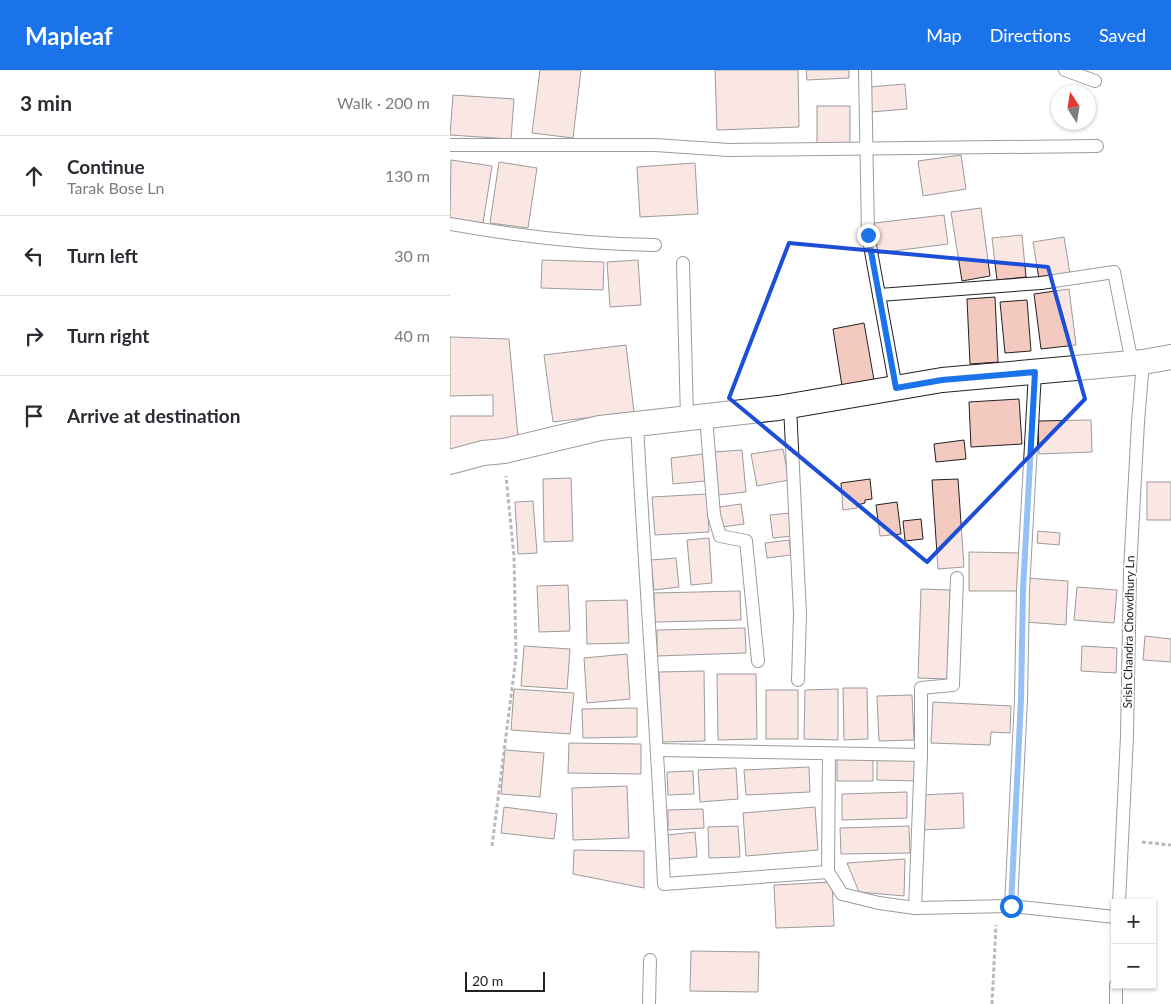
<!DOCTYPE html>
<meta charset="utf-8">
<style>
:root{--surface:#fff;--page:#f2f2f3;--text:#2b2b33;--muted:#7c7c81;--line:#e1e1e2;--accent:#1a73e8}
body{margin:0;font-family:Lato,sans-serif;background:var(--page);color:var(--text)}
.controls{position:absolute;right:15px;bottom:15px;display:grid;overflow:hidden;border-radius:0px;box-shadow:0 1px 4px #0004}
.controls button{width:45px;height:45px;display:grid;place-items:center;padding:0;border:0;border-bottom:1px solid var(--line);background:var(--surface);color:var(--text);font:25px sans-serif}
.compass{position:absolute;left:601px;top:15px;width:45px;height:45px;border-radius:50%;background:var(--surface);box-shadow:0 1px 4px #0004;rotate:348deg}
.scale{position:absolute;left:15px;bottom:12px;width:80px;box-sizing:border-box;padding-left:5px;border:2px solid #222;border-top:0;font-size:14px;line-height:18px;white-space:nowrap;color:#222;-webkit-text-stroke:4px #fff;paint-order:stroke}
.stop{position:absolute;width:15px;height:15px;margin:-11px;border:4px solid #1a73e8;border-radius:50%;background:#fff}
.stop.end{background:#1a73e8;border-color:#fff;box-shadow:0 1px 5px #0008}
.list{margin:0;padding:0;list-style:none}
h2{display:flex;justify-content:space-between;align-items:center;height:65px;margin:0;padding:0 20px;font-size:21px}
h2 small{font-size:16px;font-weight:400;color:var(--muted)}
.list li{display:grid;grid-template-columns:32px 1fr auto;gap:15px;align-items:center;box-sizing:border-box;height:80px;padding:0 20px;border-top:1px solid var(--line)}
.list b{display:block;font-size:19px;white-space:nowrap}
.list p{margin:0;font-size:16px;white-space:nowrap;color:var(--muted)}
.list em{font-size:16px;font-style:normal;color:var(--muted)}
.icon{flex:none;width:28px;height:28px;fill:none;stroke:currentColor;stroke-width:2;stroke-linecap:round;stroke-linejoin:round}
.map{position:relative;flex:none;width:721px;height:934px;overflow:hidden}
header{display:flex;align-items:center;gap:30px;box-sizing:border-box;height:70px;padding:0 25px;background:var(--accent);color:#fff}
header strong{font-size:24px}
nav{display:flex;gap:28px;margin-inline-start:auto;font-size:18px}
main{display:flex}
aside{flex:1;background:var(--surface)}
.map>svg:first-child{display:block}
</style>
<header>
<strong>Mapleaf</strong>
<nav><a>Map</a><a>Directions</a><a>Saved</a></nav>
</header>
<main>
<aside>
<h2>3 min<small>Walk · 200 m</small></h2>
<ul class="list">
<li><svg class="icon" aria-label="ahead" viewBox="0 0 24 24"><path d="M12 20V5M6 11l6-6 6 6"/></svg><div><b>Continue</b><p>Tarak Bose Ln</p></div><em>130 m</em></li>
<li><svg class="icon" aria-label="left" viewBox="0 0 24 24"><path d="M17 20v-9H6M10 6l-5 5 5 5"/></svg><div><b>Turn left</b></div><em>30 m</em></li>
<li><svg class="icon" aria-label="right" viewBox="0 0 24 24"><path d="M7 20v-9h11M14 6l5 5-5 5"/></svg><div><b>Turn right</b></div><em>40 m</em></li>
<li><svg class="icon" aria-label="arrive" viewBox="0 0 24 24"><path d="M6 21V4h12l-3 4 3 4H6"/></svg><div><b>Arrive at destination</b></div></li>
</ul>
</aside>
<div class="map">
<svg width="721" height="934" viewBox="0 0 721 934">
<rect width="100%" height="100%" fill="#fff"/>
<g fill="#f3c9c0" stroke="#222">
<path d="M 90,0 L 131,0 L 123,68 L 82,63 Z"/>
<path d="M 265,0 L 348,0 L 349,57 L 267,60 Z"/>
<path d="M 356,0 L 399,0 L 399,8 L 357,10 Z"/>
<path d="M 455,14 L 457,39 L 421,42 L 419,17 Z"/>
<path d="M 3,25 L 64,29 L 61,69 L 0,65 Z"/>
<rect x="367" y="36" width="33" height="38"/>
<path d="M 511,85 L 516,119 L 473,126 L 468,91 Z"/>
<path d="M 1,90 L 42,96 L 33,153 L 0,148 Z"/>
<path d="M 49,92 L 87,98 L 78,158 L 40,153 Z"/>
<path d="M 245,93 L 248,144 L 190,147 L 187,97 Z"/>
<path d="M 531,138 L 540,206 L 512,211 L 501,142 Z"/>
<path d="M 494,145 L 498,174 L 428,183 L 424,153 Z"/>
<path d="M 572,165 L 576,207 L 547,210 L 542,168 Z"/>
<path d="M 614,167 L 620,204 L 589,209 L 583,172 Z"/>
<path d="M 92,190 L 154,192 L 153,220 L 91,218 Z"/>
<path d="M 188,190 L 191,235 L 160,237 L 157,192 Z"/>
<path d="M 619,219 L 626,275 L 591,279 L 584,224 Z"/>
<path d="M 545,227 L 548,292 L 520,294 L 517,229 Z"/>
<path d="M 577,230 L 581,281 L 555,283 L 550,232 Z"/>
<path d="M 414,253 L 424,310 L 392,316 L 383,259 Z"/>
<path d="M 0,267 L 59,269 L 68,367 L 0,380 L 0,346 L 43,346 L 43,325 L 0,326 Z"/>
<path d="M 176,275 L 184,342 L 103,352 L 94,285 Z"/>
<path d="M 569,329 L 572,374 L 521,377 L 519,332 Z"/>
<path d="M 641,350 L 642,382 L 589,384 L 588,351 Z"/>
<path d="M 514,370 L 516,389 L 486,392 L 484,374 Z"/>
<path d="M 333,379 L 339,410 L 307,416 L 301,384 Z"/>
<path d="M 292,380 L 296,422 L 268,425 L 264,382 Z"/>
<path d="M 253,384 L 255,411 L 223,414 L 221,388 Z"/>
<path d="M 121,408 L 123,471 L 94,472 L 93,409 Z"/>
<path d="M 420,409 L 422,429 L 415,430 L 415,433 L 407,435 L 407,438 L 393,440 L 391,413 Z"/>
<path d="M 508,409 L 514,497 L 488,499 L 482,410 Z"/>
<rect x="697" y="412" width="24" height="38"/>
<path d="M 257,424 L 259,462 L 205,465 L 202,427 Z"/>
<path d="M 83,431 L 87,483 L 68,484 L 65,432 Z"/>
<path d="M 447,432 L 451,464 L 430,466 L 426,435 Z"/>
<path d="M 291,434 L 294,454 L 272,457 L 269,437 Z"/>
<path d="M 340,443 L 343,466 L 323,468 L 320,445 Z"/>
<path d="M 471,449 L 473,469 L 455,471 L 453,451 Z"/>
<path d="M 588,461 L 610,463 L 609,475 L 587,473 Z"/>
<path d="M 259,468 L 262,513 L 241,515 L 237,470 Z"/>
<path d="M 339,470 L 341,485 L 317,488 L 315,473 Z"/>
<path d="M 519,482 L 570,483 L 569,521 L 519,521 Z"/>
<path d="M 226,488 L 229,517 L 204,520 L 201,490 Z"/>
<path d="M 577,508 L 618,511 L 616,555 L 574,552 Z"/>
<path d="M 118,515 L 120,561 L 89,562 L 87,516 Z"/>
<path d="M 627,517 L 667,520 L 664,553 L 624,550 Z"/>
<path d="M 471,519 L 500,520 L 497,609 L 468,608 Z"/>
<path d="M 290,521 L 291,550 L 205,552 L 204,523 Z"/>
<path d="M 177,530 L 179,573 L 137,574 L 136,531 Z"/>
<path d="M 295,558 L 296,583 L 207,586 L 207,560 Z"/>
<path d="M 695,566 L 721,569 L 721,592 L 693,590 Z"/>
<path d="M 74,576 L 120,579 L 117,619 L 71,616 Z"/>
<path d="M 632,576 L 667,578 L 666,603 L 631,601 Z"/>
<path d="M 177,584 L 180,629 L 137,633 L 134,588 Z"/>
<path d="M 254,601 L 255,671 L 211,672 L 209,602 Z"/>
<path d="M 267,604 L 306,604 L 307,669 L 268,670 Z"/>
<path d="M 393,618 L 417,618 L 418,669 L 394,670 Z"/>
<path d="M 64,619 L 124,623 L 120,664 L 61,660 Z"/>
<path d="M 388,619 L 388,670 L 354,669 L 355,620 Z"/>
<rect x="316" y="620" width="32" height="49"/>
<path d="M 462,625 L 464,670 L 429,671 L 427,626 Z"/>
<path d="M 483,632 L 561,636 L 560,663 L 541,662 L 540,675 L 481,673 Z"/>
<path d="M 187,638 L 187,667 L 133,668 L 132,639 Z"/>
<path d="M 119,673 L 191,674 L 191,704 L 118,703 Z"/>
<path d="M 55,680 L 94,683 L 90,727 L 51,724 Z"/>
<path d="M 387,688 L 423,689 L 423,711 L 387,711 Z"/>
<path d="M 427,689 L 466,690 L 466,711 L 427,710 Z"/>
<path d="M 359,697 L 360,722 L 296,725 L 294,700 Z"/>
<path d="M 286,698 L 288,729 L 250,732 L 248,700 Z"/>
<path d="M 243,701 L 244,724 L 218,725 L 217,702 Z"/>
<path d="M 177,716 L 179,768 L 123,770 L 122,718 Z"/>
<path d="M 457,722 L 457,748 L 392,750 L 392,724 Z"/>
<path d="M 513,723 L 514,758 L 472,760 L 471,725 Z"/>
<path d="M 54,737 L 107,744 L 104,769 L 51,763 Z"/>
<path d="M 365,737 L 368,780 L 296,786 L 293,743 Z"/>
<path d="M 253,739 L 254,758 L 218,760 L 218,740 Z"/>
<path d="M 288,756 L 290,787 L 259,788 L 258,757 Z"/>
<path d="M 459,756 L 460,783 L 391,784 L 390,758 Z"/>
<path d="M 245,762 L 247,787 L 219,789 L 218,765 Z"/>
<path d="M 124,780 L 194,781 L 194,818 L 123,804 Z"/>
<path d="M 455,789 L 454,826 L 409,822 L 397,793 Z"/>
<path d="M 382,812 L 384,856 L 326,858 L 324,815 Z"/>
<path d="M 241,881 L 309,882 L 308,922 L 240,921 Z"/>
</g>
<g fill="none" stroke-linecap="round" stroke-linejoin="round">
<g stroke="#222" stroke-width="14">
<g id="service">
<path d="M 415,0 L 418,165 L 446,318"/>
<path d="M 615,0 L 645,11"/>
<path d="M 0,75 L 205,75 L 279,80 L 647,76"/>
<path d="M 0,154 C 67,166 136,174 205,175"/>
<path d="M 233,193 L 237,348"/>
<path d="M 429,225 L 591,213 L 664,202 L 682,293"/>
<path d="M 340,336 L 350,544 L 348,610"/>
<path d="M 256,347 L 264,445 L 270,466 L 296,471 L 308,591"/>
<path d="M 187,354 C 195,507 207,661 214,814 L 378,802 L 379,684"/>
<path d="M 208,680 L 471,685"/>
<path d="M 378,802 L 392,824 L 429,833 L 465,838 L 561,836 L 665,847"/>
<path d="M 669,833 L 677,666 L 680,501 L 688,352 L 693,292"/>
<path d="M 561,836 L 571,629 L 573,520 L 585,302"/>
<path d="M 465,838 L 471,685 L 471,618 L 503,615 L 507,508"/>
<path d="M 199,934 L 200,890"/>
<path d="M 666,934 L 666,915"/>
</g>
</g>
<g stroke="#222" stroke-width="26">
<path id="minor" d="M 0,392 L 33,383 L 54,381 L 150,358 L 328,338 L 492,310 L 693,292 L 721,287"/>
</g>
<g stroke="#646464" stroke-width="3" stroke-dasharray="4 2.5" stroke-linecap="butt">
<path d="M 692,772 L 721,775"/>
<path d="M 42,776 L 66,587 L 64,486 L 56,406"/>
<path d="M 542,934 L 546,855"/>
</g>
<use href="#service" stroke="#fff" stroke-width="12"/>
<use href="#minor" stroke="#fff" stroke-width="24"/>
</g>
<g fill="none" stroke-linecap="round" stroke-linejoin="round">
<path stroke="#1a73e8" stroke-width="6" d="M 418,165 L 446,318 L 492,310 L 585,302 L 573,520 L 571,629 L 561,836"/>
</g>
<path d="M0 0H721V934H0ZM 339,173 L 598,197 L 635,329 L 477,492 L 279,328 Z" fill="#fff" fill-opacity=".55" fill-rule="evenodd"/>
<path fill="none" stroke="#1d4ed8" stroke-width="4" stroke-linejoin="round" d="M 339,173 L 598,197 L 635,329 L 477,492 L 279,328 Z"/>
<g text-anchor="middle" stroke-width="4" stroke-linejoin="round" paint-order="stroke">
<g font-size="12" fill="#222" stroke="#fff">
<text transform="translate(679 562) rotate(-89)" y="4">Srish Chandra Chowdhury Ln</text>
</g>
</g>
</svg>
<div class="controls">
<button>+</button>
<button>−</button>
</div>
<svg class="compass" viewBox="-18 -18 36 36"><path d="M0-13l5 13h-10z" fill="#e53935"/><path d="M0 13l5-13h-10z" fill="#7c7c81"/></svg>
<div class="scale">20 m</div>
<div class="stop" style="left:561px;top:836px"></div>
<div class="stop end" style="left:418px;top:165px"></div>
</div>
</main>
